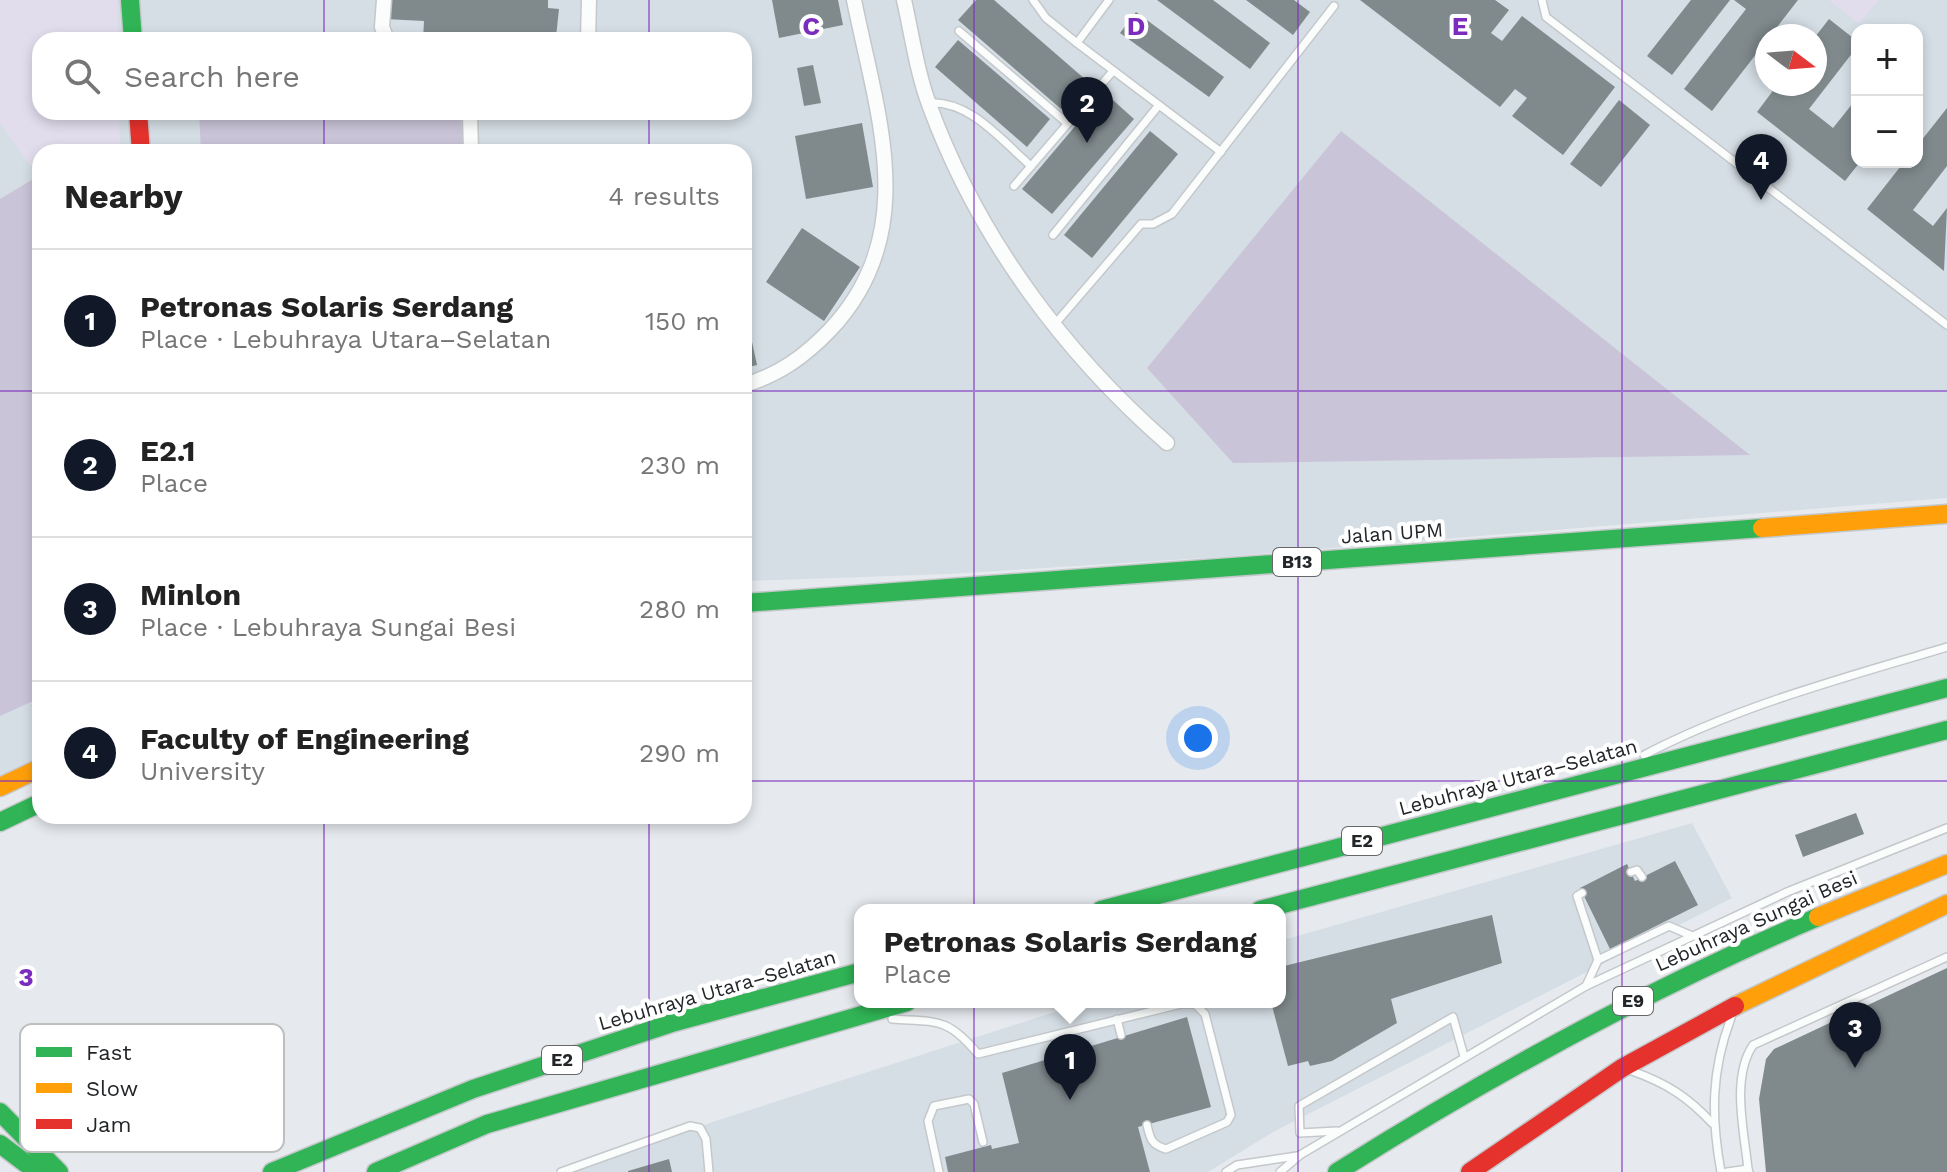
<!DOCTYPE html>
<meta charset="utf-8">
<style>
:root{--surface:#fff;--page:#f6f6f6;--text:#222;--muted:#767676;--line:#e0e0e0;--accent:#111827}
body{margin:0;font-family:"Work Sans",sans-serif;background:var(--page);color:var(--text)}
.controls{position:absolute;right:24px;top:24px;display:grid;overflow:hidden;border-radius:16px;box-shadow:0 4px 12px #0003}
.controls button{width:72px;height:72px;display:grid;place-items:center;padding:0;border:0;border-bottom:2px solid var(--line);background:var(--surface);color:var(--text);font:40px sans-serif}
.compass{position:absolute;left:1755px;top:24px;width:72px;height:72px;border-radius:50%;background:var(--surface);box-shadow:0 4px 12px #0003;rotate:106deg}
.you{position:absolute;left:1198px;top:738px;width:28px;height:28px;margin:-20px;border:6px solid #fff;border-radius:50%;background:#1a73e8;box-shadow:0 0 0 12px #1a73e833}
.badge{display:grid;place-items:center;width:52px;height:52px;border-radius:50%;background:var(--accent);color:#fff;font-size:26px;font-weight:700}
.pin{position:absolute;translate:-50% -66px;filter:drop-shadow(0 2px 4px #0008)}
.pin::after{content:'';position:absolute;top:42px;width:28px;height:24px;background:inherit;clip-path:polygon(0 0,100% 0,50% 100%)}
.popup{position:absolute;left:854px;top:904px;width:432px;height:104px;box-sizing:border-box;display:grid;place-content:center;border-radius:16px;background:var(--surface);filter:drop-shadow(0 2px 6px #0005);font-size:26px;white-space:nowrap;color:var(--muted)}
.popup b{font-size:30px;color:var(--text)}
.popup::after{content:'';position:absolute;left:50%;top:100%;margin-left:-16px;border:16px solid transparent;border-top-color:var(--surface)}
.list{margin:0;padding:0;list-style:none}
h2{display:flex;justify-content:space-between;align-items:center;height:104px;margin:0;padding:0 32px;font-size:34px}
h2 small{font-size:26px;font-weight:400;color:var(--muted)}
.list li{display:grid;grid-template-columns:52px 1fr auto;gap:24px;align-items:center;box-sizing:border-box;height:144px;padding:0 32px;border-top:2px solid var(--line)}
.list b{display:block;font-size:30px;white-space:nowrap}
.list p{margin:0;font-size:26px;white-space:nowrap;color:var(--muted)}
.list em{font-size:26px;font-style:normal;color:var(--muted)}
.icon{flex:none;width:44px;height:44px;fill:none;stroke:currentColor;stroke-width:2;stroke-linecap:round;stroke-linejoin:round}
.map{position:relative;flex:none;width:1947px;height:1172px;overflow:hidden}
.search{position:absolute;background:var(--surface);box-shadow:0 4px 12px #0003;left:32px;top:32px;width:720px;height:88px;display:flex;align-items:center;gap:20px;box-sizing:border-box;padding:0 28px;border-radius:24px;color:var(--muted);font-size:30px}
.panel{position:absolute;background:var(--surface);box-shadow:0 4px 12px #0003;left:32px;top:144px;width:720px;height:680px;border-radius:24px}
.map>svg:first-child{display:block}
</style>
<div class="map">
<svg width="1947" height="1172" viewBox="0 0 1947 1172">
<rect width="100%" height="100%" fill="#e6eaee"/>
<g fill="#d5dee5" fill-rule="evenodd">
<path d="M 0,0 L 1947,0 L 1947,498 L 1221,557 L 948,574 L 744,581 L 744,152 L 40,152 L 40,759 L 0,778 ZM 1857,30 L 1917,30 L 1917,162 L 1857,162 ZM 1767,36 L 1815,36 L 1815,84 L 1767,84 ZM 40,40 L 744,40 L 744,112 L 40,112 Z"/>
<path d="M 1692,823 L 1732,898 L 1275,1131 L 1208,1172 L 557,1172 L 1086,1002 L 1280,1002 L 1280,941 Z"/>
</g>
<g fill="#e2dded">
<path d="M 0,0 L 117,0 L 118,40 L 40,40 L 40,112 L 119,112 L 120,152 L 40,152 L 40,175 L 37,175 L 0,123 Z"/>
<path d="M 1829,0 L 1878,0 L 1859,24 Z"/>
</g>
<g fill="#cac4d8">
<path d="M 199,112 L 461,112 L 463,152 L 201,152 Z"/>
<path d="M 1341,131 L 1750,455 L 1233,463 L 1147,368 Z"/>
<path d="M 40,175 L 40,698 L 0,716 L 0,199 Z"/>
</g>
<g fill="#808a8d">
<path d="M 386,0 L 548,0 L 548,8 L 559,9 L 556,37 L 423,40 L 424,21 L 385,19 Z"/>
<path d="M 772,0 L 838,0 L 843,25 L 779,38 Z"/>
<path d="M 976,0 L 994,0 L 1086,80 L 1061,109 L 958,20 Z"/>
<path d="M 1157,0 L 1213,0 L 1270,43 L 1250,69 Z"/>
<path d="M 1246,0 L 1294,0 L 1310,12 L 1293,35 Z"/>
<path d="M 1360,0 L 1495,0 L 1509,10 L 1491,33 L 1502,41 L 1522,16 L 1615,87 L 1563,155 L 1512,116 L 1527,98 L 1515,89 L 1500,107 Z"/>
<path d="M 1691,0 L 1730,0 L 1672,75 L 1647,56 Z"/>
<path d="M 1734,0 L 1798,0 L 1712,111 L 1684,89 L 1746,9 Z"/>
<path d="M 1136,12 L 1224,77 L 1209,97 L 1120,33 Z"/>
<path d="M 1829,19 L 1857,41 L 1857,47 L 1809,109 L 1833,128 L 1857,98 L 1860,162 L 1845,181 L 1757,112 L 1778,84 L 1815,84 L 1815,37 Z"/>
<path d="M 958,40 L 1050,119 L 1027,147 L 935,67 Z"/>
<path d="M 813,65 L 821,103 L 804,106 L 797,68 Z"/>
<path d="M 1104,92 L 1134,119 L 1052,214 L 1022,189 Z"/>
<path d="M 1619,100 L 1650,125 L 1601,187 L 1570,164 Z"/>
<path d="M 1947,108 L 1947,166 L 1913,210 L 1933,226 L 1947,208 L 1944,271 L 1867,209 L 1904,162 L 1917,162 L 1917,146 Z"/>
<path d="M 862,123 L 873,187 L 806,199 L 795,136 Z"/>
<path d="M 1150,131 L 1178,154 L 1092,258 L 1064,235 Z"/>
<path d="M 802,228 L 860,267 L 824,321 L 766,282 Z"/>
<path d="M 744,305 L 757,365 L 744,368 Z"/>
<path d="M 1856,813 L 1864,834 L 1803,857 L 1795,835 Z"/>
<path d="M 1675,861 L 1698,905 L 1610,949 L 1580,888 L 1627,864 L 1635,881 Z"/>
<path d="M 1492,915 L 1502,963 L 1391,999 L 1397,1023 L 1332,1061 L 1310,1066 L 1308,1061 L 1288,1066 L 1271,1002 L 1280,1002 L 1280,967 Z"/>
<path d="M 1947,968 L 1947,1172 L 1766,1172 L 1759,1099 L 1766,1059 L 1774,1049 Z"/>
<path d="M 1187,1017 L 1211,1107 L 1138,1127 L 1150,1172 L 948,1172 L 945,1157 L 991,1145 L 992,1149 L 1019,1143 L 1002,1073 Z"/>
<path d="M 669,1159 L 672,1172 L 628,1172 L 628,1171 Z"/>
</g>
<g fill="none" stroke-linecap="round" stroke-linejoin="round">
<g stroke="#c4c8cb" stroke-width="10">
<g id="lane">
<path d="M 1033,0 L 1046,18 L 1077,43 L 1221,152"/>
<path d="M 1542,0 L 1546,17 L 1947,325"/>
<path d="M 959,31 L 1067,123"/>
<path d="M 1077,43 L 1109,0"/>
<path d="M 928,103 C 970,100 1001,140 1031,166"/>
<path d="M 1014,186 L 1113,71"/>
<path d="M 1053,235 L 1159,105"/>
<path d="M 1055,324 L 1141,224 L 1153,224 L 1172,214 L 1334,6"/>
<path d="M 1644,755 C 1740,705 1844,678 1947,647"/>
<path d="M 1631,872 L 1637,870 L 1642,877"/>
<path d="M 1582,893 L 1577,896 L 1598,960"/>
<path d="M 1586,986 L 1598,960 L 1669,926 L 1690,935"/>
<path d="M 892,1019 C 937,1022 947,1017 978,1054 L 1181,1004 L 1195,1004 L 1205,1014 L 1231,1115 L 1227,1122 L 1166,1149 C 1151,1145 1150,1138 1147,1125"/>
<path d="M 1117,1019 L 1121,1035"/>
<path d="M 1632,1071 C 1666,1083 1688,1097 1712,1123"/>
<path d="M 1337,1131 L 1300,1133 L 1299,1106 L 1453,1017 L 1464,1056"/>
<path d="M 1748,1169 C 1744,1130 1731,1078 1753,1045 L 1947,957"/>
<path d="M 561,1172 L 690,1126 L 700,1128 L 706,1139 L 709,1172"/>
<path d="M 939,1172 L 928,1121 L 934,1106 L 969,1099 L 974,1104 L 983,1142"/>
<path d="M 1226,1172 L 1237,1165 L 1297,1156"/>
<path d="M 1280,1172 L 1300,1155 L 1586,986 L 1787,892 L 1947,828"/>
<path d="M 1721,1172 C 1711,1117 1711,1071 1731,1018"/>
<path d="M 1727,1172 L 1748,1169 L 1749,1172"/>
</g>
</g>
<g stroke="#c4c8cb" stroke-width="17">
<g id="street">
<path d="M 384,0 L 382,27 L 387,40"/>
<path d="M 904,0 C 912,35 917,73 930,107 C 978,237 1063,352 1167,443"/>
<path d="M 588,40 L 589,0"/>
<path d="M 470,112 L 471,152"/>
<path d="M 744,385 C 779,375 805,356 830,330 C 922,233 877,115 854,0"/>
</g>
</g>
<g stroke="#c4c8cb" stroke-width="21">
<g id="fast">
<path d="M 130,0 L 133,40"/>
<path d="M 744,603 L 1762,528"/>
<path d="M 0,822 L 40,803"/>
<path d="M 1101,910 L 1947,688"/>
<path d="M 1260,910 L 1947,730"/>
<path d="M 0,1112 L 59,1172"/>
<path d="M 0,1144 L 37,1172"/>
<path d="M 272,1172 L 473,1089 L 675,1022 L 860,972"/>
<path d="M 376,1172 L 487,1124 L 907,1002"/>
<path d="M 1337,1172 C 1491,1075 1650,988 1818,917"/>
</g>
</g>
<g stroke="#c4c8cb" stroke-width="21">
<g id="slow">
<path d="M 1762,528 L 1947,514"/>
<path d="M 0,787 L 40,768"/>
<path d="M 1818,917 L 1947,864"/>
<path d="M 1735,1006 L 1947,904"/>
</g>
</g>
<g stroke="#c4c8cb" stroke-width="21">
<g id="jam">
<path d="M 138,112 L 141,152"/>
<path d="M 1470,1172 L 1622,1068 L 1735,1006"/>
</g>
</g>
<use href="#lane" stroke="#fbfcfc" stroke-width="7"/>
<use href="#street" stroke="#fbfcfc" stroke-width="14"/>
<use href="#fast" stroke="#30b455" stroke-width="18"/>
<use href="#slow" stroke="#ff9f0a" stroke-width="18"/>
<use href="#jam" stroke="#e5322d" stroke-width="18"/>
</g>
<path fill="none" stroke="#7b2cbf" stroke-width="2" stroke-opacity="0.55" d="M 324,0 L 324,40M 649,0 L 649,40M 974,0 L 974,1172M 1298,0 L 1298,1172M 1622,0 L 1622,1172M 324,112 L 324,152M 649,112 L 649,152M 0,391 L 40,391M 744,391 L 1947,391M 0,781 L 40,781M 744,781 L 1947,781M 324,816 L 324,1172M 649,816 L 649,1172"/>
<g text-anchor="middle" stroke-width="8" stroke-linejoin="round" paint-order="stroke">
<g fill="#fff" stroke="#656768" stroke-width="2">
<rect x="1273" y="548" width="48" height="28" rx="6"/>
<rect x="1342" y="827" width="40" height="28" rx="6"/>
<rect x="1613" y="987" width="40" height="28" rx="6"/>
<rect x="542" y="1046" width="40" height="28" rx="6"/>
</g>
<g font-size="18" font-weight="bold" fill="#232628">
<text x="1297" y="568">B13</text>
<text x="1362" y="847">E2</text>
<text x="1633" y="1007">E9</text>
<text x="562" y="1066">E2</text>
</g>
<g font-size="20" fill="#232628" stroke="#fff">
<text transform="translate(1392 533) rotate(-4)" y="7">Jalan UPM</text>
<text transform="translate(1518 777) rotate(-15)" y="7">Lebuhraya Utara–Selatan</text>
<text transform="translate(1756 921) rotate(-24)" y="7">Lebuhraya Sungai Besi</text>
<text transform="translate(717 990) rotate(-16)" y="7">Lebuhraya Utara–Selatan</text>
</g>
</g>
<rect x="20" y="1024" width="264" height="128" rx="12" fill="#fff" stroke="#bdbebe" stroke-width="2"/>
<rect x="36" y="1047" width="36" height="10" fill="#30b455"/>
<rect x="36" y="1083" width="36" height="10" fill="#ff9f0a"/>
<rect x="36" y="1119" width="36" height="10" fill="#e5322d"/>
<g font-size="22" fill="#232628">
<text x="86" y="1060">Fast</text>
<text x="86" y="1096">Slow</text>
<text x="86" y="1132">Jam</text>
</g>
<g font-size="26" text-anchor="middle" font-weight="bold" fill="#7b2cbf" stroke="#fff" stroke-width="8" stroke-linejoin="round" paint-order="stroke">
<text x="811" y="35">C</text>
<text x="1136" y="35">D</text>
<text x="1460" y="35">E</text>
<text x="26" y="986">3</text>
</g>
</svg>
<div class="controls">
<button>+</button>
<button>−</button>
</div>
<svg class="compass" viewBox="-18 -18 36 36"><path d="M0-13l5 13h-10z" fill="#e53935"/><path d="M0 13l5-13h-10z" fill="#767676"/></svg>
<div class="you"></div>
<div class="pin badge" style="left:1070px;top:1100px">1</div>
<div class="popup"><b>Petronas Solaris Serdang</b>Place</div>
<div class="pin badge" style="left:1087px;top:143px">2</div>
<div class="pin badge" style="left:1855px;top:1068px">3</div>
<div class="pin badge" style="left:1761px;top:200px">4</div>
<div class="search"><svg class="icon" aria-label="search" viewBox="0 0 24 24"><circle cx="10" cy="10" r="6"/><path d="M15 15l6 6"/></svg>Search here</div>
<section class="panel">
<h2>Nearby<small>4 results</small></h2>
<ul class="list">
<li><span class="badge">1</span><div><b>Petronas Solaris Serdang</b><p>Place · Lebuhraya Utara–Selatan</p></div><em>150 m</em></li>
<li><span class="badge">2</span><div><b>E2.1</b><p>Place</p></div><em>230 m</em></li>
<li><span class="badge">3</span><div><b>Minlon</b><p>Place · Lebuhraya Sungai Besi</p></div><em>280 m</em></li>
<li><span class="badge">4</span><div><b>Faculty of Engineering</b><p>University</p></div><em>290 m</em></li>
</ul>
</section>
</div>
